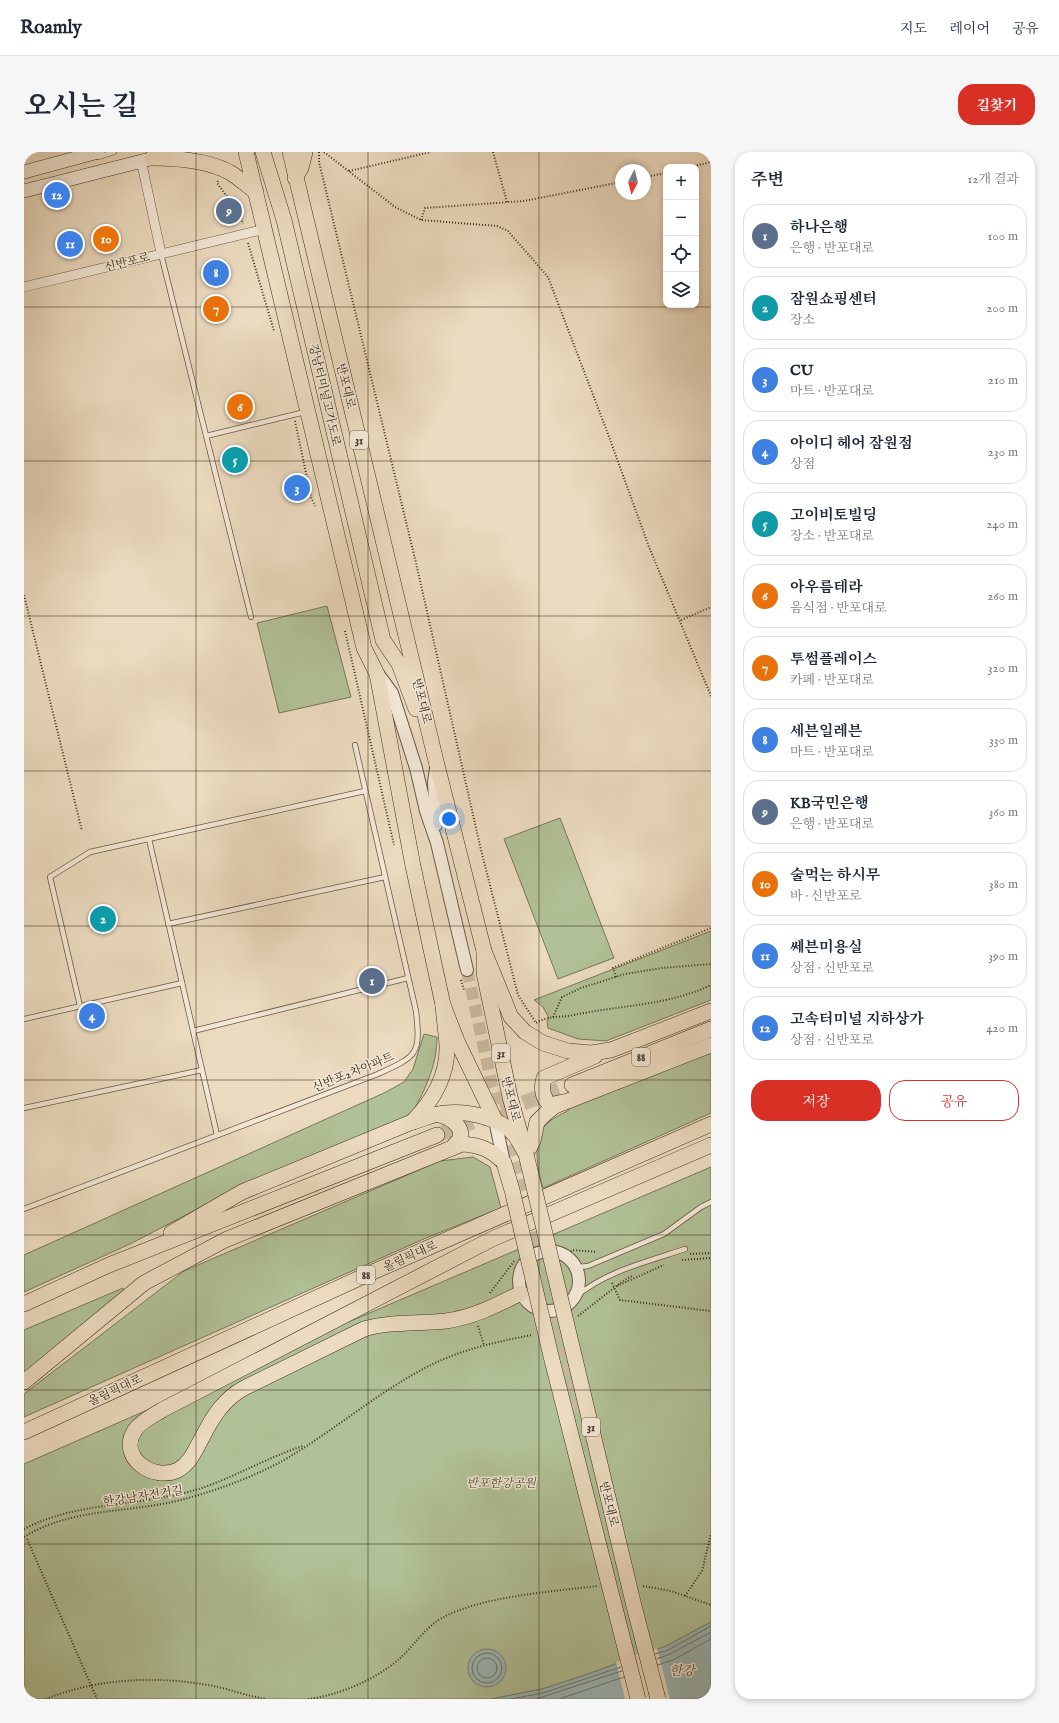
<!DOCTYPE html>
<html lang="ko">
<meta charset="utf-8">
<style>
:root{--surface:#fff;--page:#f6f6f7;--text:#1f2937;--muted:#747a83;--line:#e0e1e3;--accent:#d93025}
body{margin:0;font-family:"IM FELL English","Noto Serif KR",serif;background:var(--page);color:var(--text)}
.controls{position:absolute;right:12px;top:12px;display:grid;overflow:hidden;border-radius:8px;box-shadow:0 2px 6px #0003}
.controls button{width:36px;height:36px;display:grid;place-items:center;padding:0;border:0;border-bottom:1px solid var(--line);background:var(--surface);color:var(--text);font:20px sans-serif}
.compass{position:absolute;left:591px;top:12px;width:36px;height:36px;border-radius:50%;background:var(--surface);box-shadow:0 2px 6px #0003;rotate:187deg}
.you{position:absolute;left:425px;top:667px;width:14px;height:14px;margin:-10px;border:3px solid #fff;border-radius:50%;background:#1a73e8;box-shadow:0 0 0 6px #1a73e833}
.badge{display:grid;place-items:center;width:26px;height:26px;border-radius:50%;background:var(--accent);color:#fff;font-size:13px;font-weight:700}
.pin{position:absolute;translate:-50% -50%;border:2px solid #fff;box-shadow:0 1px 4px #0006}
.list{margin:0;padding:0;list-style:none}
h2{display:flex;justify-content:space-between;align-items:center;height:52px;margin:0;padding:0 16px;font-size:17px}
h2 small{font-size:13px;font-weight:400;color:var(--muted)}
.list li{display:grid;grid-template-columns:26px 1fr auto;gap:12px;align-items:center;box-sizing:border-box;height:64px;margin:0 8px 8px;padding:0 8px;border:1px solid var(--line);border-radius:16px}
.list b{display:block;font-size:15px;white-space:nowrap}
.list p{margin:0;font-size:13px;white-space:nowrap;color:var(--muted)}
.list em{font-size:13px;font-style:normal;color:var(--muted)}
.actions{display:flex;gap:8px;padding:12px 16px}
.actions a{flex:1;padding:9px 0;border:1px solid var(--accent);border-radius:16px;text-align:center;font-size:14px;color:var(--accent)}
.actions .main{background:var(--accent);color:#fff}
.icon{flex:none;width:22px;height:22px;fill:none;stroke:currentColor;stroke-width:2;stroke-linecap:round;stroke-linejoin:round}
.map{position:relative;flex:none;width:687px;height:1547px;overflow:hidden;border-radius:16px}
header{display:flex;align-items:center;gap:24px;box-sizing:border-box;height:56px;padding:0 20px;background:var(--surface);border-bottom:1px solid var(--line)}
header strong{font-size:19px}
nav{display:flex;gap:22px;margin-inline-start:auto;font-size:14px}
.intro{display:flex;align-items:center;justify-content:space-between;box-sizing:border-box;height:96px;padding:0 24px}
h1{margin:0;font-size:28px}
.button{padding:10px 18px;border-radius:16px;background:var(--accent);color:#fff;font-size:14px;font-weight:700}
main{display:flex;gap:24px;padding:0 24px}
aside{flex:1;background:var(--surface);border-radius:16px;box-shadow:0 2px 6px #0003}
.map>svg:first-child{display:block}
</style>
<header>
<strong>Roamly</strong>
<nav><a>지도</a><a>레이어</a><a>공유</a></nav>
</header>
<div class="intro"><h1>오시는 길</h1><a class="button">길찾기</a></div>
<main>
<div class="map">
<svg width="687" height="1547" viewBox="0 0 687 1547">
<rect width="100%" height="100%" fill="#ecdbc0"/>
<filter id="stains"><feTurbulence type="fractalNoise" baseFrequency=".005" numOctaves="4"/><feColorMatrix values="0 0 0 0 .2 0 0 0 0 .09 0 0 0 0 .02 0 0 0 .5 -.17"/></filter>
<radialGradient id="worn" r=".72"><stop offset=".6" stop-color="#630" stop-opacity="0"/><stop offset="1" stop-color="#630" stop-opacity=".3"/></radialGradient>
<g fill="#b1c197" stroke="#77775a">
<path d="M 303,454 L 327,545 L 255,561 L 233,471 Z"/>
<path d="M 536,666 L 590,806 L 534,827 L 480,687 Z"/>
<path d="M 687,779 L 687,848 L 582,889 L 554,887 L 524,876 L 523,869 L 525,866 L 519,855 L 510,848 Z"/>
<path d="M 400,882 L 413,885 C 413,914 400,941 385,966 L 185,1051 L 106,1092 L 0,1140 L 0,1103 L 360,941 L 380,930 L 389,917 Z"/>
<path d="M 687,900 L 687,961 L 519,1036 C 514,1020 509,995 518,978 C 522,969 536,963 545,958 L 543,954 Z"/>
<path d="M 449,1005 L 466,1015 L 477,1056 L 402,1086 L 0,1265 L 0,1242 L 160,1119 L 416,1009 Z"/>
<path d="M 687,1015 L 687,1470 L 642,1494 L 561,1523 L 518,1537 L 467,1547 L 0,1547 L 0,1312 L 322,1171 Z"/>
<path d="M 99,1136 L 101,1142 L 0,1223 L 0,1178 Z"/>
</g>
<g fill="#9ab9b9" stroke="#75817a">
<path d="M 687,1470 L 687,1547 L 467,1547 L 518,1537 L 561,1523 L 642,1494 Z"/>
<circle cx="463" cy="1516" r="19"/>
</g>
<path fill="#ecdbc0" d="M 633,1496 L 646,1547 L 601,1547 L 592,1510 Z"/>
<g fill="none" stroke-linecap="round" stroke-linejoin="round">
<g stroke="#6c736a" stroke-width="1">
<circle cx="463" cy="1516" r="15"/>
<path d="M 631,1502 L 644,1498 L 687,1474"/>
<circle cx="463" cy="1516" r="10"/>
<path d="M 633,1507 L 646,1502 L 687,1480"/>
<path d="M 634,1513 L 649,1508 L 687,1487"/>
<path d="M 487,1547 L 519,1541 L 597,1515"/>
<path d="M 512,1547 L 598,1519"/>
<path d="M 535,1547 L 600,1525"/>
</g>
<g stroke="#c9b89f" stroke-width="12" stroke-dasharray="12 6" stroke-linecap="butt">
<path d="M 443,818 L 468,933 L 516,1100"/>
<path d="M 532,1159 L 556,1258"/>
</g>
<path stroke="#c9b89f" stroke-width="15" stroke-dasharray="15 8" stroke-linecap="butt" d="M 413,983 L 548,933"/>
<g stroke="#695845" stroke-width="6">
<g id="service">
<path d="M 74,5 L 90,0"/>
<path d="M 137,102 L 227,465"/>
<path d="M 182,284 L 281,260"/>
<path d="M 125,687 L 193,983"/>
<path d="M 144,772 L 361,725"/>
<path d="M 56,854 L 26,725 L 66,700 L 341,639"/>
<path d="M 0,867 L 158,831"/>
<path d="M 169,879 L 384,826"/>
<path d="M 0,956 L 178,918"/>
<path d="M 0,1057 L 354,922 C 393,904 397,903 392,859 L 331,593"/>
<path d="M 550,1111 L 555,1115 L 564,1114 L 640,1082 L 677,1055 L 687,1050"/>
<path d="M 550,1146 C 582,1119 622,1110 661,1097"/>
</g>
</g>
<g stroke="#695845" stroke-width="10">
<g id="minor">
<path d="M 117,8 L 137,101"/>
<path d="M 0,135 L 241,77"/>
</g>
</g>
<g stroke="#695845" stroke-width="14">
<g id="tertiary">
<path d="M 354,522 L 368,541 L 392,616 L 402,659 L 413,691 L 443,818"/>
<path d="M 412,616 L 410,630 L 412,673"/>
<path d="M 471,968 L 480,1011"/>
<circle cx="525" cy="1129" r="30"/>
</g>
</g>
<g stroke="#3d2d1c" stroke-width="14">
<g id="secondary">
<path d="M 0,20 L 74,0"/>
<path d="M 0,39 L 138,4"/>
</g>
</g>
<g stroke="#3d2d1c" stroke-width="16">
<g id="primary">
<path d="M 222,0 L 340,496 L 353,522 L 389,714 L 419,853 L 433,889 L 471,968"/>
<path d="M 239,0 L 260,68 L 359,488 L 375,512 L 392,557"/>
<path d="M 266,0 L 412,609 L 460,799 L 460,821 L 486,945 L 500,995"/>
<path d="M 128,6 C 154,6 184,8 207,21 C 216,27 224,34 232,40"/>
<path d="M 271,26 L 277,16 L 281,0"/>
</g>
</g>
<g stroke="#3d2d1c" stroke-width="16">
<g id="trunk">
<path d="M 460,799 L 487,865 L 501,880 L 519,891 L 544,899 L 567,901 L 587,898 L 687,859"/>
<path d="M 548,933 L 687,877"/>
<path d="M 539,950 L 526,953 C 518,945 517,936 520,926 L 571,904"/>
<path d="M 415,963 C 425,965 442,975 435,988 C 433,991 430,993 428,996"/>
<path d="M 389,970 C 400,967 411,961 422,961 C 443,959 474,965 489,981 C 494,987 498,995 502,1002"/>
<path d="M 502,1002 L 509,989 L 513,970 L 521,962 L 531,954 L 687,893"/>
<path d="M 147,1081 L 218,1040 L 388,970 C 409,949 424,924 423,893 C 422,880 420,867 419,853"/>
<path d="M 497,1141 C 473,1153 450,1165 422,1169 C 394,1172 367,1169 340,1177 L 220,1236 C 200,1247 189,1264 179,1284 C 172,1296 167,1311 154,1318 C 129,1330 93,1305 111,1278 C 117,1269 129,1264 138,1258 L 468,1087 L 687,993"/>
<path d="M 0,1152 L 85,1113 L 413,983"/>
<path d="M 0,1230 L 120,1131 L 201,1088 L 438,992 C 456,993 468,998 480,1011"/>
<path d="M 0,1280 L 351,1119 L 687,972"/>
</g>
</g>
<g stroke="#3d2d1c" stroke-width="2" stroke-dasharray="1 2" stroke-linecap="butt">
<path d="M 295,0 L 295,10 L 392,411 L 457,698 L 494,843 L 512,871 C 525,863 535,866 550,863 C 596,853 643,854 687,833"/>
<path d="M 300,0 L 371,55 L 397,68 L 473,74 L 484,79 L 524,125 L 584,282 L 625,395 L 687,544"/>
<path d="M 469,0 L 483,50"/>
<path d="M 667,15 L 687,10"/>
<path d="M 325,19 L 407,0"/>
<path d="M 621,25 L 642,21"/>
<path d="M 194,29 L 193,31 L 216,62 L 219,72"/>
<path d="M 397,68 L 401,56 L 500,49 L 597,30"/>
<path d="M 224,91 L 250,179"/>
<path d="M 271,269 L 287,345 L 291,354"/>
<path d="M 0,443 L 58,679"/>
<path d="M 657,468 L 687,455"/>
<path d="M 321,479 L 370,693"/>
<path d="M 592,825 L 589,816 L 687,776"/>
<path d="M 437,828 L 440,838"/>
<path d="M 529,865 L 538,845 L 557,836 L 601,822 L 638,816 L 687,812"/>
<path d="M 666,1102 L 687,1101"/>
<path d="M 543,1104 L 548,1098 L 573,1100"/>
<path d="M 658,1108 L 687,1106"/>
<path d="M 588,1131 L 596,1148 L 687,1159"/>
<path d="M 593,1134 L 640,1113"/>
<path d="M 466,1141 L 491,1108"/>
<path d="M 554,1164 L 599,1129 L 608,1124"/>
<path d="M 454,1174 L 460,1193"/>
<path d="M 0,1377 C 50,1351 107,1354 160,1341 C 202,1331 238,1307 279,1294"/>
<path d="M 0,1385 C 50,1354 109,1362 164,1346 C 197,1337 240,1321 270,1302 C 314,1275 355,1240 401,1216 C 435,1198 471,1190 508,1183"/>
<path d="M 3,1387 L 73,1547"/>
<path d="M 619,1434 L 647,1439 L 687,1453"/>
<path d="M 661,1444 L 678,1419 L 687,1382"/>
<path d="M 22,1547 C 71,1527 127,1524 178,1532 C 200,1535 219,1543 241,1547"/>
<path d="M 284,1547 C 313,1544 353,1527 375,1507 C 389,1495 400,1477 416,1467 C 457,1444 526,1440 573,1434"/>
</g>
<use href="#service" stroke="#f3e8d6" stroke-width="4.5"/>
<use href="#minor" stroke="#f3e8d6" stroke-width="9"/>
<use href="#tertiary" stroke="#f3e8d6" stroke-width="12"/>
<use href="#secondary" stroke="#f3e8d6" stroke-width="13"/>
<use href="#primary" stroke="#ecdbc0" stroke-width="15"/>
<use href="#trunk" stroke="#ecdbc0" stroke-width="15"/>
<g stroke="#3d2d1c" stroke-width="16" stroke-linecap="butt">
<g id="primary-bridge">
<path d="M 502,1002 L 609,1450 L 634,1547"/>
<path d="M 480,1011 L 488,1038 L 527,1204 L 614,1547"/>
</g>
</g>
<use href="#primary-bridge" stroke="#ecdbc0" stroke-width="15"/>
</g>
<path fill="none" stroke="#3d2d1c" stroke-width="1" stroke-opacity="0.55" d="M 172,0 L 172,1547M 344,0 L 344,1547M 515,0 L 515,1547M 0,155 L 687,155M 0,309 L 687,309M 0,464 L 687,464M 0,619 L 687,619M 0,774 L 687,774M 0,928 L 687,928M 0,1083 L 687,1083M 0,1238 L 687,1238M 0,1392 L 687,1392"/>
<g text-anchor="middle" stroke-width="3" stroke-linejoin="round" paint-order="stroke">
<g fill="#f3e8d6" stroke="#746554" stroke-width="1">
<rect x="326" y="279" width="18" height="18" rx="3"/>
<rect x="468" y="892" width="18" height="18" rx="3"/>
<rect x="608" y="896" width="18" height="18" rx="3"/>
<rect x="333" y="1114" width="18" height="18" rx="3"/>
<rect x="558" y="1266" width="18" height="18" rx="3"/>
</g>
<g font-size="11" font-weight="bold" fill="#3d2d1c">
<text x="335" y="292">31</text>
<text x="477" y="905">31</text>
<text x="617" y="909">88</text>
<text x="342" y="1127">88</text>
<text x="567" y="1279">31</text>
</g>
<g font-size="12" fill="#3d2d1c" stroke="#f3e8d6">
<text transform="translate(103 110) rotate(-14)" y="4">신반포로</text>
<text transform="translate(322 234) rotate(76)" y="4">반포대로</text>
<text transform="translate(301 243) rotate(77)" y="4">강남터미널고가도로</text>
<text transform="translate(398 549) rotate(76)" y="4">반포대로</text>
<text transform="translate(329 920) rotate(-22)" y="4">신반포2차아파트</text>
<text transform="translate(487 947) rotate(76)" y="4">반포대로</text>
<text transform="translate(386 1104) rotate(-24)" y="4">올림픽대로</text>
<text transform="translate(91 1238) rotate(-25)" y="4">올림픽대로</text>
<text transform="translate(119 1344) rotate(-9)" y="4">한강남자전거길</text>
<text transform="translate(585 1352) rotate(76)" y="4">반포대로</text>
</g>
<g font-size="12" font-style="italic" fill="#544b35" stroke="#f3e8d6">
<text x="477" y="1335">반포한강공원</text>
</g>
<g font-size="13" font-style="italic" fill="#545043" stroke="#f3e8d6">
<text x="658" y="1523">한강</text>
</g>
</g>
<rect width="100%" height="100%" filter="url(#stains)"/>
<rect width="100%" height="100%" fill="url(#worn)"/>
</svg>
<div class="controls">
<button>+</button>
<button>−</button>
<button><svg class="icon" aria-label="locate" viewBox="0 0 24 24"><circle cx="12" cy="12" r="6"/><path d="M12 2v4M12 18v4M2 12h4M18 12h4"/></svg></button>
<button><svg class="icon" aria-label="layers" viewBox="0 0 24 24"><path d="M12 4l9 5-9 5-9-5zM3 14l9 5 9-5"/></svg></button>
</div>
<svg class="compass" viewBox="-18 -18 36 36"><path d="M0-13l5 13h-10z" fill="#e53935"/><path d="M0 13l5-13h-10z" fill="#747a83"/></svg>
<div class="you"></div>
<div class="pin badge" style="left:348px;top:829px;background:#5c6f8a">1</div>
<div class="pin badge" style="left:79px;top:767px;background:#0f9aa8">2</div>
<div class="pin badge" style="left:273px;top:336px;background:#3f7fe0">3</div>
<div class="pin badge" style="left:68px;top:864px;background:#3f7fe0">4</div>
<div class="pin badge" style="left:211px;top:308px;background:#0f9aa8">5</div>
<div class="pin badge" style="left:216px;top:255px;background:#e8710a">6</div>
<div class="pin badge" style="left:192px;top:157px;background:#e8710a">7</div>
<div class="pin badge" style="left:192px;top:121px;background:#3f7fe0">8</div>
<div class="pin badge" style="left:205px;top:59px;background:#5c6f8a">9</div>
<div class="pin badge" style="left:82px;top:87px;background:#e8710a">10</div>
<div class="pin badge" style="left:46px;top:92px;background:#3f7fe0">11</div>
<div class="pin badge" style="left:33px;top:43px;background:#3f7fe0">12</div>
</div>
<aside>
<h2>주변<small>12개 결과</small></h2>
<ul class="list">
<li><span class="badge" style="background:#5c6f8a">1</span><div><b>하나은행</b><p>은행 · 반포대로</p></div><em>100 m</em></li>
<li><span class="badge" style="background:#0f9aa8">2</span><div><b>잠원쇼핑센터</b><p>장소</p></div><em>200 m</em></li>
<li><span class="badge" style="background:#3f7fe0">3</span><div><b>CU</b><p>마트 · 반포대로</p></div><em>210 m</em></li>
<li><span class="badge" style="background:#3f7fe0">4</span><div><b>아이디 헤어 잠원점</b><p>상점</p></div><em>230 m</em></li>
<li><span class="badge" style="background:#0f9aa8">5</span><div><b>고이비토빌딩</b><p>장소 · 반포대로</p></div><em>240 m</em></li>
<li><span class="badge" style="background:#e8710a">6</span><div><b>아우름테라</b><p>음식점 · 반포대로</p></div><em>260 m</em></li>
<li><span class="badge" style="background:#e8710a">7</span><div><b>투썸플레이스</b><p>카페 · 반포대로</p></div><em>320 m</em></li>
<li><span class="badge" style="background:#3f7fe0">8</span><div><b>세븐일레븐</b><p>마트 · 반포대로</p></div><em>330 m</em></li>
<li><span class="badge" style="background:#5c6f8a">9</span><div><b>KB국민은행</b><p>은행 · 반포대로</p></div><em>360 m</em></li>
<li><span class="badge" style="background:#e8710a">10</span><div><b>술먹는 하시무</b><p>바 · 신반포로</p></div><em>380 m</em></li>
<li><span class="badge" style="background:#3f7fe0">11</span><div><b>쎄븐미용실</b><p>상점 · 신반포로</p></div><em>390 m</em></li>
<li><span class="badge" style="background:#3f7fe0">12</span><div><b>고속터미널 지하상가</b><p>상점 · 신반포로</p></div><em>420 m</em></li>
</ul>
<div class="actions"><a class="main">저장</a><a>공유</a></div>
</aside>
</main>
